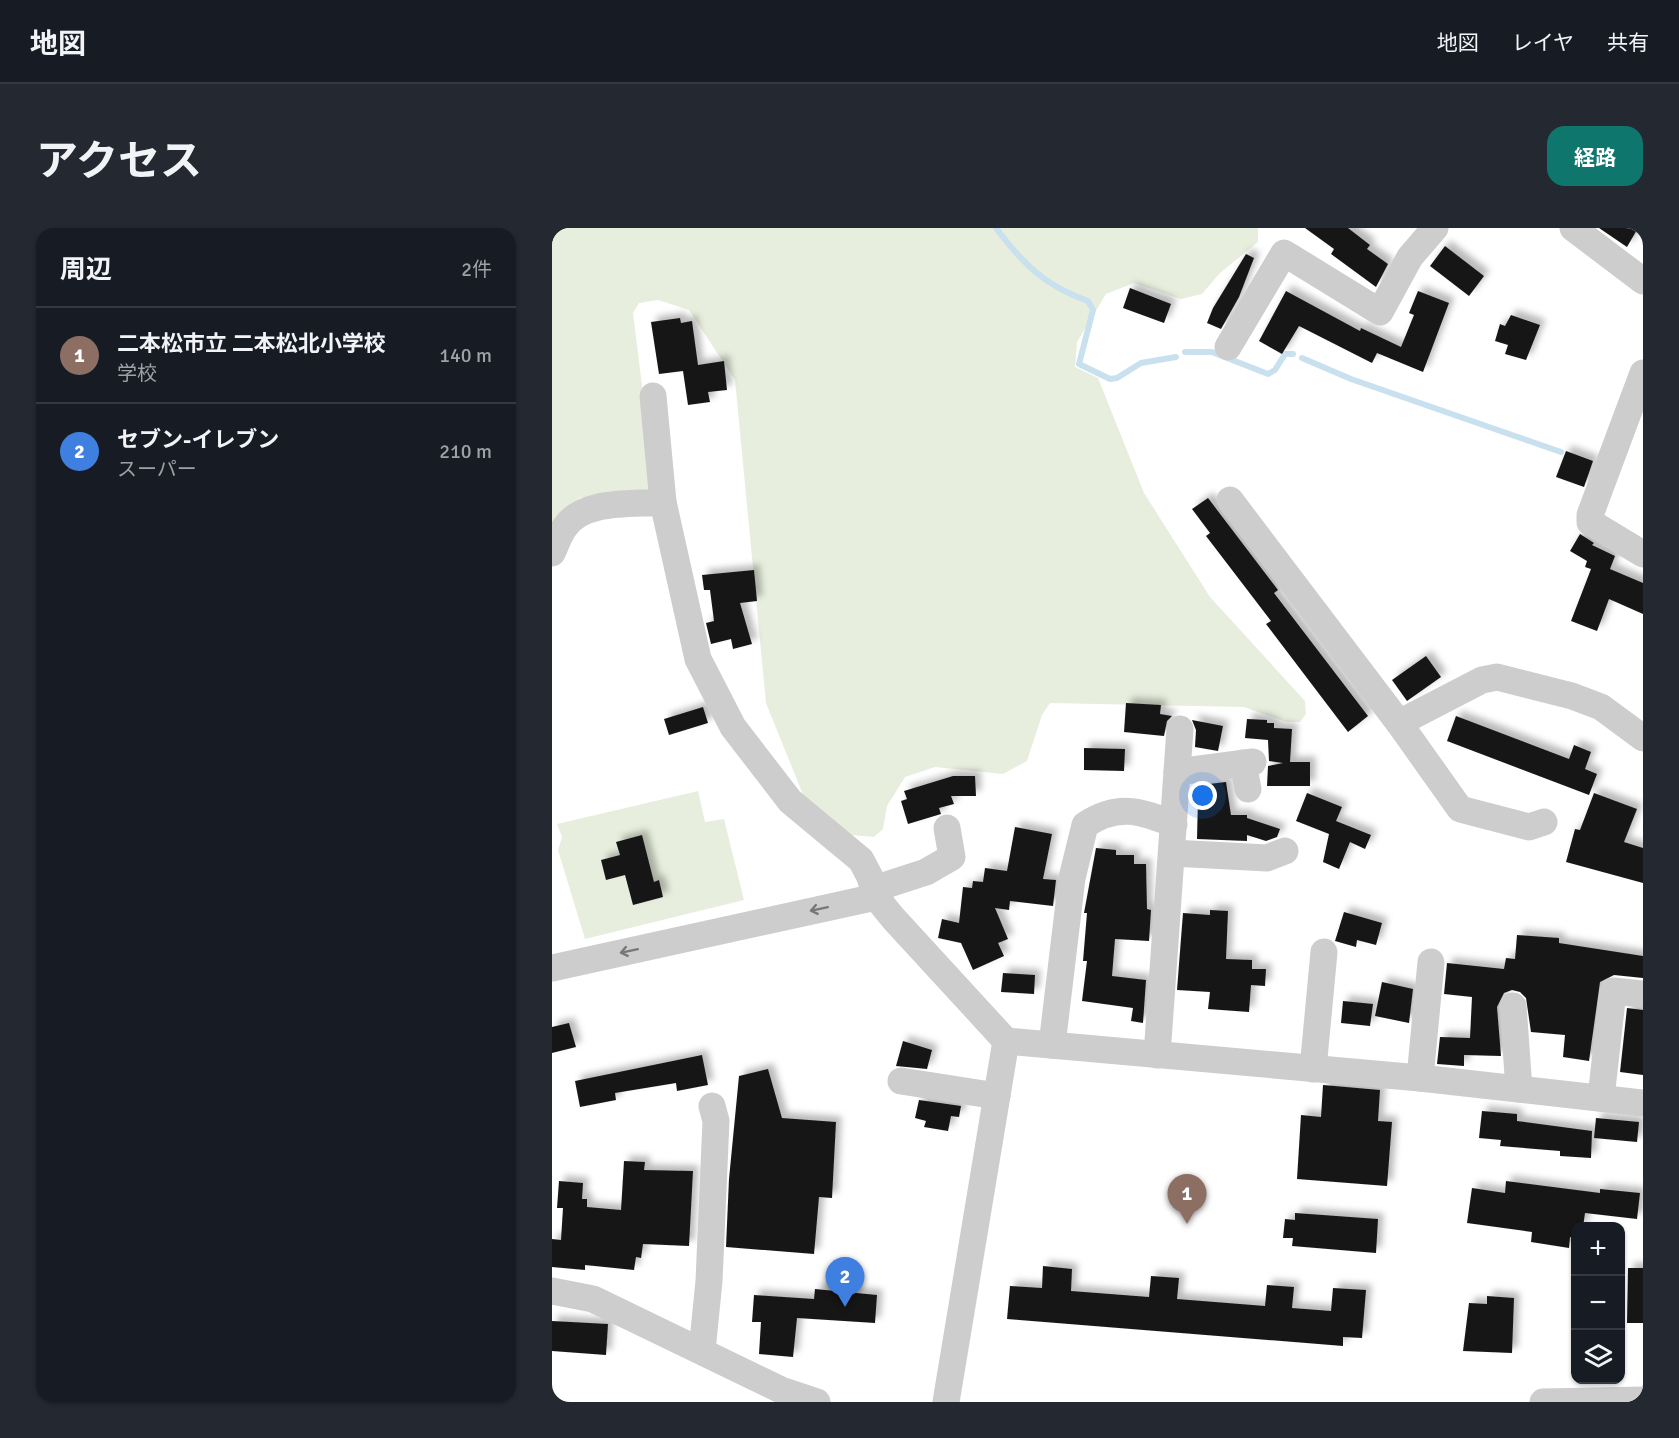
<!DOCTYPE html>
<html lang="ja">
<meta charset="utf-8">
<style>
:root{--surface:#171b24;--page:#242831;--text:#f1f3f6;--muted:#9ea1a6;--line:#363941;--accent:#0f766e}
body{margin:0;font-family:Signika,"Noto Sans JP",sans-serif;background:var(--page);color:var(--text)}
.controls{position:absolute;right:18px;bottom:18px;display:grid;overflow:hidden;border-radius:12px;box-shadow:0 2px 4px #0004}
.controls button{width:54px;height:54px;display:grid;place-items:center;padding:0;border:0;border-bottom:2px solid var(--line);background:var(--surface);color:var(--text);font:30px sans-serif}
.you{position:absolute;left:651px;top:568px;width:21px;height:21px;margin:-15px;border:4px solid #fff;border-radius:50%;background:#1a73e8;box-shadow:0 0 0 9px #1a73e833}
.badge{display:grid;place-items:center;width:39px;height:39px;border-radius:50%;background:var(--accent);color:#fff;font-size:20px;font-weight:700}
.pin{position:absolute;translate:-50% -50px;filter:drop-shadow(0 2px 3px #0008)}
.pin::after{content:'';position:absolute;top:32px;width:21px;height:18px;background:inherit;clip-path:polygon(0 0,100% 0,50% 100%)}
.list{margin:0;padding:0;list-style:none}
h2{display:flex;justify-content:space-between;align-items:center;height:78px;margin:0;padding:0 24px;font-size:26px}
h2 small{font-size:20px;font-weight:400;color:var(--muted)}
.list li{display:grid;grid-template-columns:39px 1fr auto;gap:18px;align-items:center;box-sizing:border-box;height:96px;padding:0 24px;border-top:2px solid var(--line)}
.list b{display:block;font-size:22px;white-space:nowrap}
.list p{margin:0;font-size:20px;white-space:nowrap;color:var(--muted)}
.list em{font-size:20px;font-style:normal;color:var(--muted)}
.icon{flex:none;width:33px;height:33px;fill:none;stroke:currentColor;stroke-width:2;stroke-linecap:round;stroke-linejoin:round}
.map{position:relative;flex:none;width:1091px;height:1174px;overflow:hidden;border-radius:18px}
header{display:flex;align-items:center;gap:36px;box-sizing:border-box;height:84px;padding:0 30px;background:var(--surface);border-bottom:2px solid var(--line)}
header strong{font-size:28px}
nav{display:flex;gap:33px;margin-inline-start:auto;font-size:21px}
.intro{display:flex;align-items:center;justify-content:space-between;box-sizing:border-box;height:144px;padding:0 36px}
h1{margin:0;font-size:42px}
.button{padding:15px 27px;border-radius:18px;background:var(--accent);color:#fff;font-size:21px;font-weight:700}
main{display:flex;gap:36px;padding:0 36px}
aside{flex:1;background:var(--surface);border-radius:18px;box-shadow:0 2px 4px #0004}
.map>svg:first-child{display:block}
</style>
<header>
<strong>地図</strong>
<nav><a>地図</a><a>レイヤ</a><a>共有</a></nav>
</header>
<div class="intro"><h1>アクセス</h1><a class="button">経路</a></div>
<main>
<aside>
<h2>周辺<small>2件</small></h2>
<ul class="list">
<li><span class="badge" style="background:#8d6e63">1</span><div><b>二本松市立 二本松北小学校</b><p>学校</p></div><em>140 m</em></li>
<li><span class="badge" style="background:#3f7fe0">2</span><div><b>セブン-イレブン</b><p>スーパー</p></div><em>210 m</em></li>
</ul>
</aside>
<div class="map">
<svg width="1091" height="1174" viewBox="0 0 1091 1174">
<defs>
<filter id="shadow"><feDropShadow dx="5.5" dy="-5.5" stdDeviation="3" flood-color="#0004"/></filter>
</defs>
<rect width="100%" height="100%" fill="#fff"/>
<g fill="#e7eedd">
<path d="M 0,0 L 706,0 L 706,14 L 668,45 L 650,66 L 629,71 L 582,55 L 554,66 L 525,114 L 523,139 L 546,150 L 592,265 L 658,369 L 753,473 L 754,486 L 748,494 L 734,494 L 692,479 L 498,475 L 490,487 L 475,533 L 451,546 L 383,539 L 353,549 L 335,578 L 331,601 L 322,609 L 299,607 L 254,574 L 214,475 L 183,152 L 137,82 L 106,72 L 87,75 L 81,85 L 102,255 L 96,261 L 28,270 L 16,278 L 0,299 Z"/>
<path d="M 146,563 L 153,594 L 172,591 L 192,672 L 33,711 L 6,622 L 10,609 L 5,596 Z"/>
</g>
<g fill="none" stroke-linecap="round" stroke-linejoin="round">
<g stroke="#c9e1ee" stroke-width="6">
<path d="M 444,0 C 471,36 493,58 536,73 L 541,82 L 527,136 L 558,151 L 565,150 L 589,135 L 624,129"/>
<path d="M 633,124 L 660,124 L 716,146 L 723,142 L 733,126 L 741,126"/>
<path d="M 750,130 L 799,151 L 1009,224"/>
</g>
</g>
<g fill="#171717" filter="url(#shadow)">
<path d="M 753,0 L 796,0 L 818,17 L 815,21 L 836,36 L 824,59 L 779,26 L 782,21 Z"/>
<path d="M 1047,0 L 1086,0 L 1075,19 Z"/>
<path d="M 893,18 L 932,48 L 917,68 L 878,38 Z"/>
<path d="M 694,26 L 702,30 L 687,69 L 669,101 L 655,95 L 661,80 Z"/>
<path d="M 578,60 L 619,76 L 612,95 L 571,80 Z"/>
<path d="M 734,63 L 808,103 L 809,100 L 849,119 L 862,87 L 857,85 L 866,63 L 897,75 L 871,144 L 825,125 L 820,135 L 747,98 L 730,126 L 707,113 Z"/>
<path d="M 959,87 L 988,97 L 974,132 L 953,126 L 956,117 L 943,113 L 948,96 L 953,98 Z"/>
<path d="M 128,90 L 129,95 L 140,93 L 146,137 L 172,133 L 175,162 L 156,164 L 158,174 L 136,177 L 131,143 L 107,146 L 99,94 Z"/>
<path d="M 1014,223 L 1041,233 L 1032,259 L 1004,249 Z"/>
<path d="M 656,270 L 726,362 L 722,365 L 816,488 L 796,504 L 714,396 L 719,393 L 654,308 L 658,305 L 640,281 Z"/>
<path d="M 1028,306 L 1042,315 L 1040,317 L 1063,328 L 1058,341 L 1091,355 L 1091,386 L 1057,371 L 1045,403 L 1019,393 L 1039,341 L 1033,339 L 1035,333 L 1018,323 Z"/>
<path d="M 202,342 L 205,373 L 188,375 L 200,416 L 181,421 L 179,411 L 159,416 L 154,395 L 162,393 L 158,362 L 152,362 L 150,347 Z"/>
<path d="M 874,428 L 889,449 L 855,473 L 840,452 Z"/>
<path d="M 574,475 L 609,477 L 608,486 L 620,488 L 615,493 L 612,508 L 572,504 Z"/>
<path d="M 151,479 L 156,495 L 117,507 L 112,491 Z"/>
<path d="M 904,488 L 1017,531 L 1022,517 L 1039,524 L 1033,541 L 1045,546 L 1037,567 L 895,513 Z"/>
<path d="M 695,491 L 715,492 L 715,495 L 722,495 L 722,500 L 740,501 L 738,534 L 758,534 L 758,558 L 715,558 L 716,538 L 731,535 L 717,533 L 716,512 L 693,510 Z"/>
<path d="M 640,492 L 671,498 L 666,523 L 643,519 L 644,502 Z"/>
<path d="M 532,520 L 573,521 L 572,543 L 532,542 Z"/>
<path d="M 401,548 L 423,548 L 424,568 L 399,568 L 402,576 L 387,580 L 389,586 L 356,596 L 349,573 L 355,571 L 352,563 Z"/>
<path d="M 674,554 L 679,587 L 695,587 L 695,590 L 728,601 L 725,609 L 714,613 L 695,607 L 695,613 L 645,611 L 646,570 L 639,571 L 640,558 Z"/>
<path d="M 755,565 L 790,579 L 784,593 L 819,607 L 813,621 L 798,614 L 787,641 L 771,634 L 777,606 L 744,593 Z"/>
<path d="M 1042,565 L 1085,581 L 1072,614 L 1091,620 L 1091,655 L 1014,634 L 1023,601 L 1028,602 Z"/>
<path d="M 463,599 L 500,606 L 491,651 L 504,652 L 501,678 L 458,673 L 457,682 L 443,680 L 456,711 L 446,715 L 452,728 L 421,742 L 409,715 L 386,710 L 390,691 L 407,695 L 411,659 L 420,660 L 421,653 L 431,654 L 433,640 L 455,643 Z"/>
<path d="M 90,607 L 102,654 L 107,652 L 111,669 L 81,677 L 73,647 L 54,652 L 49,632 L 68,627 L 64,614 Z"/>
<path d="M 544,620 L 564,622 L 564,627 L 582,627 L 582,636 L 594,636 L 595,681 L 599,682 L 597,713 L 563,711 L 560,748 L 594,752 L 591,795 L 579,793 L 581,780 L 530,773 L 535,733 L 531,733 L 535,685 L 532,685 Z"/>
<path d="M 658,682 L 676,683 L 674,731 L 700,732 L 700,741 L 714,741 L 713,758 L 699,757 L 697,784 L 656,781 L 658,764 L 625,762 L 631,685 L 658,687 Z"/>
<path d="M 792,684 L 830,695 L 824,717 L 805,712 L 804,719 L 783,713 Z"/>
<path d="M 965,707 L 1007,710 L 1007,715 L 1091,728 L 1091,750 L 1062,747 L 1048,754 L 1037,833 L 1011,829 L 1013,807 L 979,804 L 974,770 L 968,764 L 960,762 L 952,765 L 945,779 L 949,828 L 912,827 L 912,838 L 885,836 L 888,809 L 918,810 L 920,769 L 892,766 L 895,735 L 952,741 L 954,730 L 963,731 Z"/>
<path d="M 451,745 L 483,747 L 482,766 L 449,764 Z"/>
<path d="M 830,754 L 861,761 L 857,795 L 823,788 Z"/>
<path d="M 791,773 L 821,776 L 818,798 L 789,795 Z"/>
<path d="M 1075,780 L 1091,782 L 1091,847 L 1068,844 Z"/>
<path d="M 17,795 L 24,819 L 0,825 L 0,799 Z"/>
<path d="M 351,813 L 380,822 L 375,841 L 344,838 Z"/>
<path d="M 150,827 L 156,857 L 125,863 L 124,855 L 63,865 L 64,872 L 28,879 L 23,853 Z"/>
<path d="M 216,841 L 230,890 L 284,894 L 280,970 L 267,969 L 262,1026 L 174,1019 L 177,951 L 187,848 Z"/>
<path d="M 771,857 L 828,862 L 826,893 L 840,894 L 835,958 L 745,951 L 749,887 L 769,889 Z"/>
<path d="M 367,872 L 409,878 L 407,889 L 399,888 L 396,903 L 372,899 L 374,893 L 363,890 Z"/>
<path d="M 930,883 L 965,886 L 965,893 L 1040,903 L 1039,930 L 1008,928 L 1008,923 L 948,918 L 949,912 L 927,910 Z"/>
<path d="M 1044,890 L 1087,894 L 1085,914 L 1042,910 Z"/>
<path d="M 72,933 L 93,934 L 92,942 L 141,943 L 137,1018 L 91,1016 L 89,1030 L 84,1029 L 82,1042 L 33,1037 L 33,1042 L 0,1039 L 0,1011 L 9,1012 L 11,980 L 5,980 L 7,953 L 31,955 L 30,971 L 35,971 L 35,979 L 69,982 Z"/>
<path d="M 954,953 L 1048,965 L 1048,961 L 1088,965 L 1085,991 L 1033,985 L 1031,999 L 1023,999 L 1023,1010 L 1018,1009 L 1017,1020 L 979,1014 L 980,1004 L 915,995 L 920,960 L 953,965 Z"/>
<path d="M 743,985 L 826,991 L 824,1025 L 740,1018 L 741,1010 L 731,1010 L 733,991 L 743,992 Z"/>
<path d="M 491,1038 L 520,1041 L 519,1063 L 597,1069 L 599,1048 L 627,1050 L 625,1071 L 713,1078 L 715,1057 L 742,1059 L 740,1080 L 779,1083 L 781,1060 L 814,1062 L 810,1110 L 791,1109 L 791,1118 L 455,1091 L 458,1058 L 490,1060 Z"/>
<path d="M 1076,1040 L 1091,1040 L 1091,1095 L 1075,1095 Z"/>
<path d="M 263,1061 L 325,1067 L 323,1095 L 245,1090 L 241,1129 L 207,1126 L 209,1094 L 200,1094 L 202,1067 L 262,1071 Z"/>
<path d="M 935,1068 L 962,1070 L 960,1125 L 911,1123 L 917,1075 L 935,1076 Z"/>
<path d="M 0,1093 L 56,1096 L 54,1127 L 0,1123 Z"/>
</g>
<g fill="none" stroke-linecap="round" stroke-linejoin="round">
<g stroke="#cdcdcd" stroke-width="27">
<path d="M 1021,0 L 1091,53"/>
<path d="M 676,119 L 732,25 L 828,84 L 858,29 L 883,0"/>
<path d="M 1091,145 L 1038,287 L 1038,294 L 1091,326"/>
<path d="M 101,168 L 111,274"/>
<path d="M 678,272 L 847,495 L 908,581 L 977,599 L 992,594"/>
<path d="M 0,325 C 4,317 7,307 13,299 C 32,271 81,277 111,274 L 146,431 L 181,499 L 238,573 L 309,632 L 318,649 L 324,669 L 341,690 L 454,813 L 868,850 L 1091,875"/>
<path d="M 847,495 L 930,452 L 945,449 L 1020,468 L 1049,479 L 1091,510"/>
<path d="M 691,535 L 696,561"/>
<path d="M 625,544 L 701,534"/>
<path d="M 620,625 L 715,630 L 733,623"/>
<path d="M 0,740 L 324,669 L 334,657 L 374,644 L 400,629 L 395,600"/>
<path d="M 961,778 L 967,861"/>
<path d="M 500,817 L 520,650 L 533,597 C 566,575 588,583 622,596"/>
<path d="M 605,827 L 628,501"/>
<path d="M 761,841 L 772,724"/>
<path d="M 868,850 L 879,734"/>
<path d="M 349,853 L 445,868"/>
<path d="M 1049,870 L 1061,763 L 1091,766"/>
<path d="M 0,1063 L 41,1071 L 229,1162 L 265,1174"/>
<path d="M 150,1123 L 157,1053 L 164,893 L 160,878"/>
<path d="M 394,1174 L 454,813"/>
<path d="M 991,1174 L 1091,1172"/>
</g>
</g>
<defs><path id="oneway-shaft" d="M-6 0H5M1.5-3L5.5 0L1.5 3" fill="none" stroke-width="1.6" stroke-linecap="round" stroke-linejoin="round" transform="scale(1.5)"/></defs>
<g stroke="#777">
<use href="#oneway-shaft" transform="translate(267 681) rotate(168)"/>
<use href="#oneway-shaft" transform="translate(77 723) rotate(168)"/>
</g>
</svg>
<div class="controls">
<button>+</button>
<button>−</button>
<button><svg class="icon" aria-label="layers" viewBox="0 0 24 24"><path d="M12 4l9 5-9 5-9-5zM3 14l9 5 9-5"/></svg></button>
</div>
<div class="you"></div>
<div class="pin badge" style="left:635px;top:996px;background:#8d6e63">1</div>
<div class="pin badge" style="left:293px;top:1079px;background:#3f7fe0">2</div>
</div>
</main>
